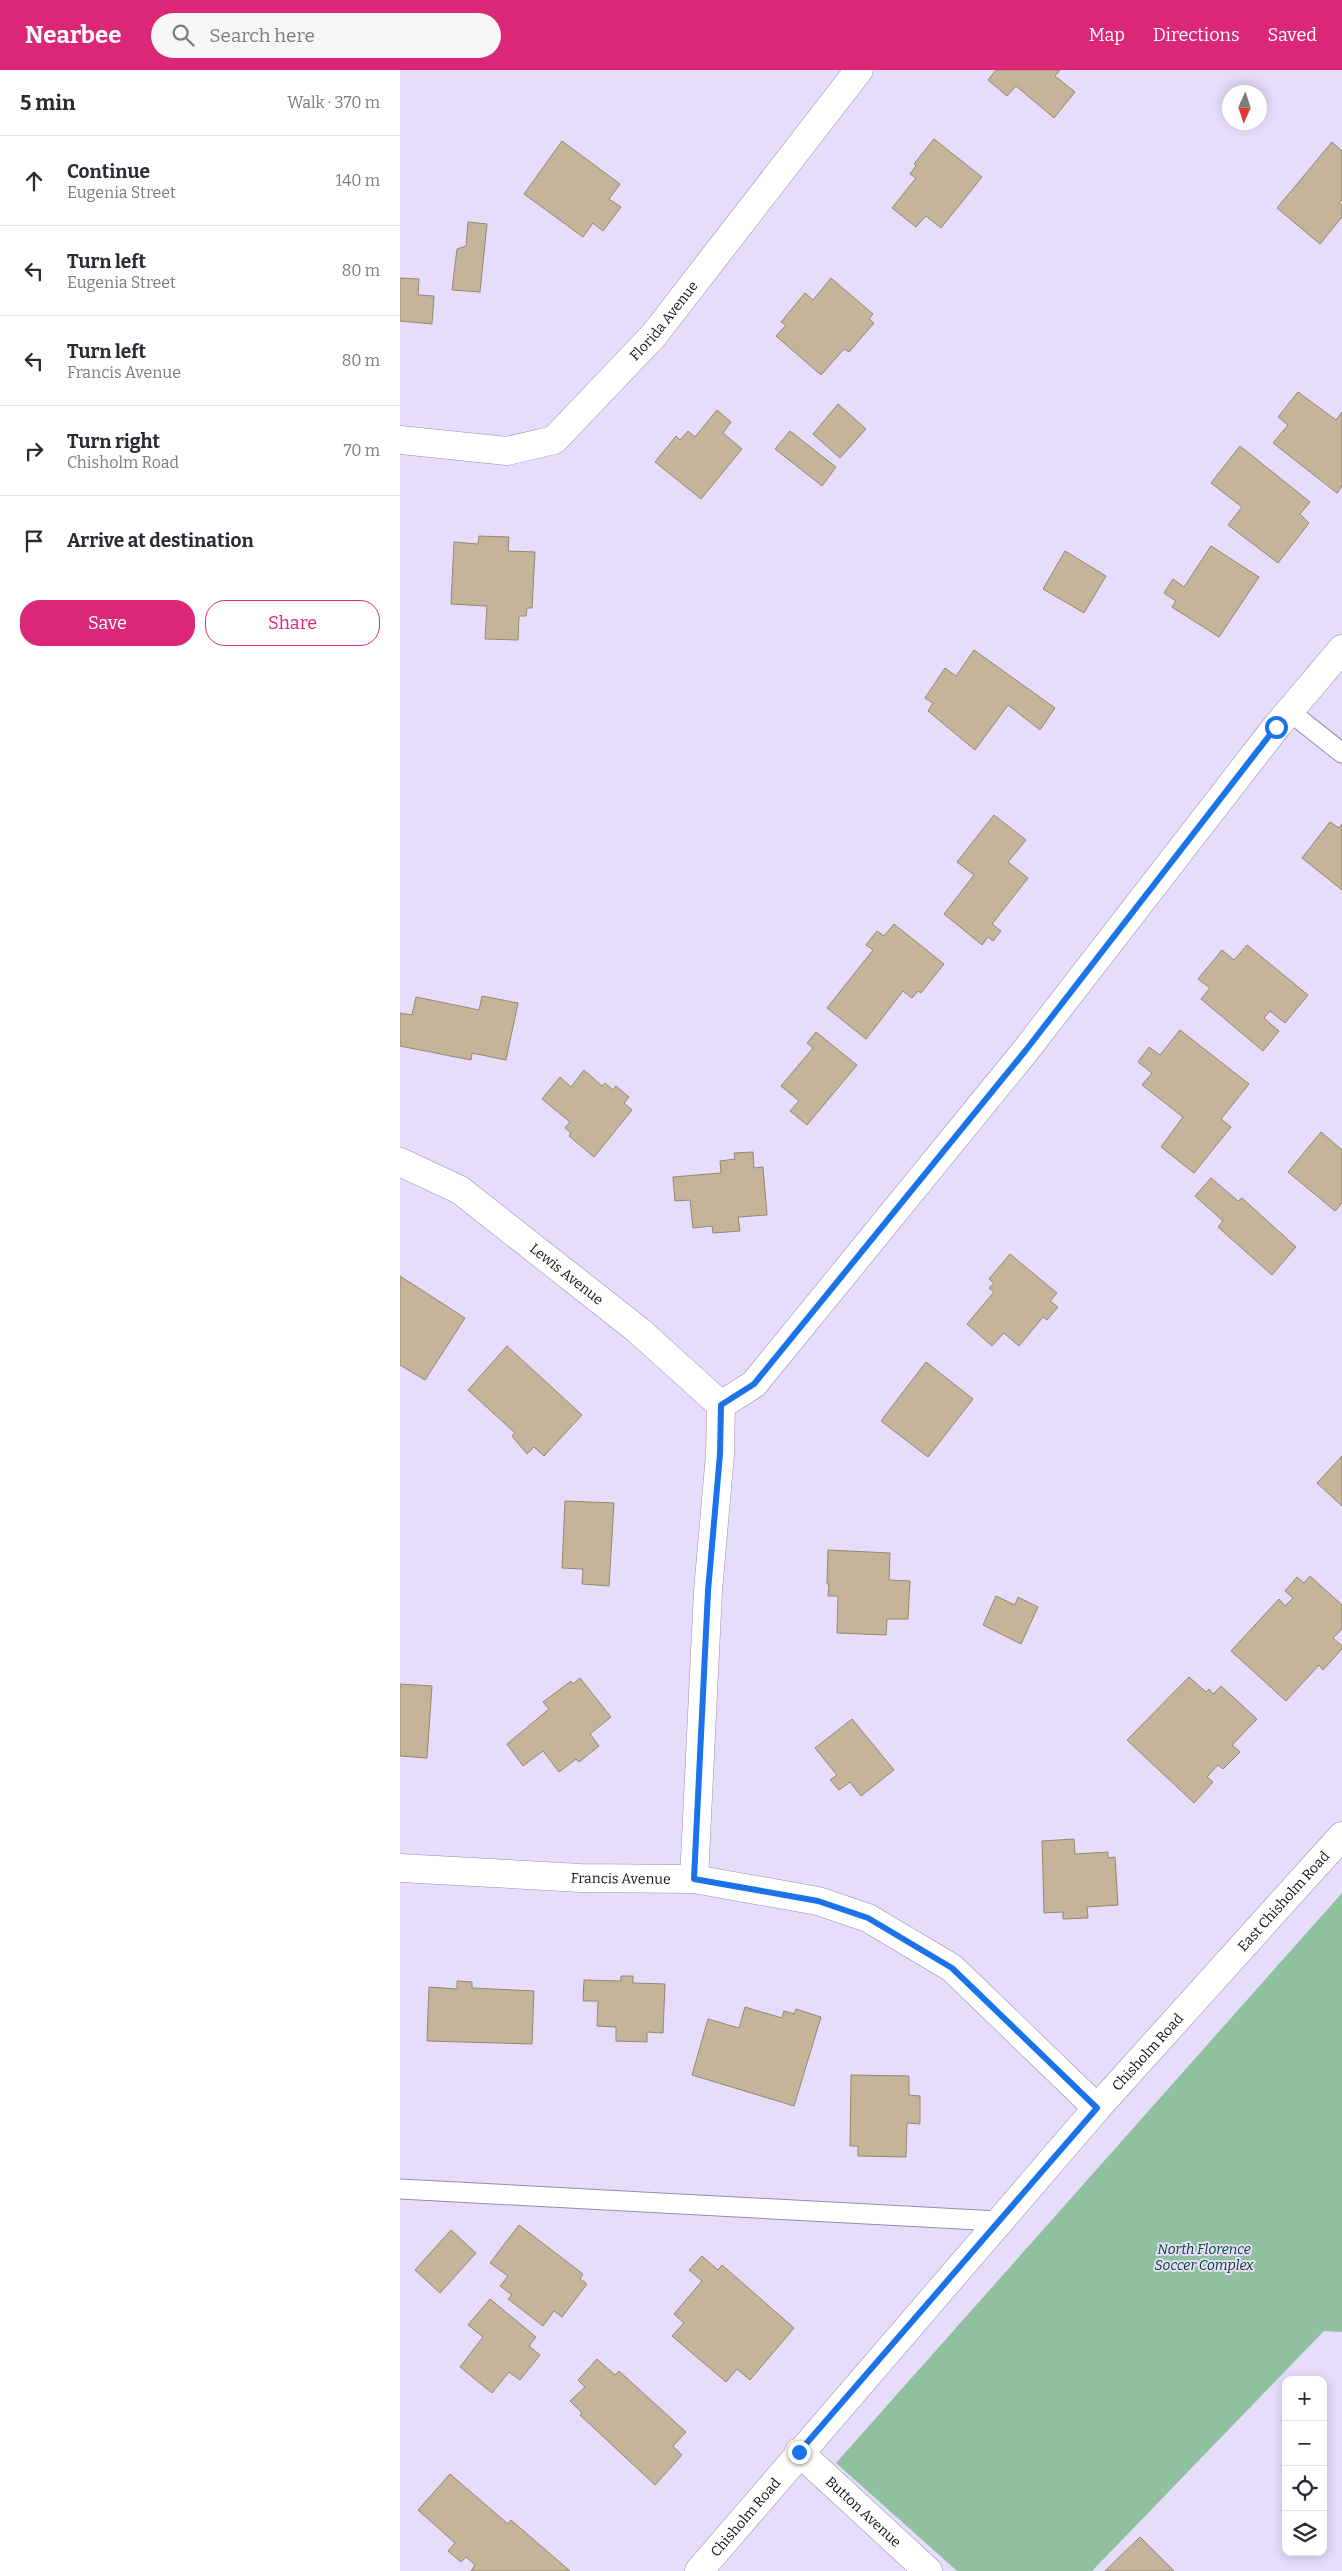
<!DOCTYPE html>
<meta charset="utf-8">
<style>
:root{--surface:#fff;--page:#f7f7f7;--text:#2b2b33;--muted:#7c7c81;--line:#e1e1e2;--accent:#db2777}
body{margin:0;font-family:Bitter,serif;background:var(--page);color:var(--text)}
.controls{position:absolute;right:15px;bottom:15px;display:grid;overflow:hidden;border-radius:10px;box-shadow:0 2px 12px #0003}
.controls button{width:45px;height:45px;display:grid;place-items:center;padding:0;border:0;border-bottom:1px solid var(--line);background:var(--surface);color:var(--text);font:25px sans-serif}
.compass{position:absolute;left:822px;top:15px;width:45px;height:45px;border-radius:50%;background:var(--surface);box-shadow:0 2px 12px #0003;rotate:183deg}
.stop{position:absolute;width:15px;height:15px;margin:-11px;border:4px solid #1a73e8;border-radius:50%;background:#fff}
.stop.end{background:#1a73e8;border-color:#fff;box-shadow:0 1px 5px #0008}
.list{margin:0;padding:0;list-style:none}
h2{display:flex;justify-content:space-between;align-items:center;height:65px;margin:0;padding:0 20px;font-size:21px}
h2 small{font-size:16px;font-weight:400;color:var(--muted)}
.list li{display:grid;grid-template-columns:32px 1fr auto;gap:15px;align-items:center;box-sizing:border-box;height:90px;padding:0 20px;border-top:1px solid var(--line)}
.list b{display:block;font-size:19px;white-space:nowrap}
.list p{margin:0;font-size:16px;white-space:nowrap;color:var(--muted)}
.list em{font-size:16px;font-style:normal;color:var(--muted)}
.actions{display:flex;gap:10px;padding:15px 20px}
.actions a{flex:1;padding:11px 0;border:1px solid var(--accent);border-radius:20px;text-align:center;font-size:18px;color:var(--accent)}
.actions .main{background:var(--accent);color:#fff}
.icon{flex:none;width:28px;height:28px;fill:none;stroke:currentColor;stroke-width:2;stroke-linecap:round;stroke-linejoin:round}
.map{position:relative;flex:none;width:942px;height:2501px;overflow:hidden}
header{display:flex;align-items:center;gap:30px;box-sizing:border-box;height:70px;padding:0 25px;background:var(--accent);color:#fff}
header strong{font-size:24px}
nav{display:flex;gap:28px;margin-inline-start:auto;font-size:18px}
.search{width:350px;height:45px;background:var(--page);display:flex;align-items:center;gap:12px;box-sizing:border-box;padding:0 18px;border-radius:28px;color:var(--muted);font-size:19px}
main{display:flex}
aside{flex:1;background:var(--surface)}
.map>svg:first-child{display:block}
</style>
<header>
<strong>Nearbee</strong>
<div class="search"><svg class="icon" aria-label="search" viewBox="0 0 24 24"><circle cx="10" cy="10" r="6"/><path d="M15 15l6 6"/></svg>Search here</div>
<nav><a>Map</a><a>Directions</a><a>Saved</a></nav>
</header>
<main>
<aside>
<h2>5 min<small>Walk · 370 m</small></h2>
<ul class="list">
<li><svg class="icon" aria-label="ahead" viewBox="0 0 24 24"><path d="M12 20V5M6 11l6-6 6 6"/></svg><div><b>Continue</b><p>Eugenia Street</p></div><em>140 m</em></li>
<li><svg class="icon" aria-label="left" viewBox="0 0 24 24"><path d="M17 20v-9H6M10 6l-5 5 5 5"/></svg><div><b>Turn left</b><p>Eugenia Street</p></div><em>80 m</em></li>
<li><svg class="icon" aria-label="left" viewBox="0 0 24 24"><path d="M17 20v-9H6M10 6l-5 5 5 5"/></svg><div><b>Turn left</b><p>Francis Avenue</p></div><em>80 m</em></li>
<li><svg class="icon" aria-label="right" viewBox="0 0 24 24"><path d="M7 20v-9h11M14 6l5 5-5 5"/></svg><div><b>Turn right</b><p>Chisholm Road</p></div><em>70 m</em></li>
<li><svg class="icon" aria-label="arrive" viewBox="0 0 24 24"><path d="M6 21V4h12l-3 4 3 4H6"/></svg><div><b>Arrive at destination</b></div></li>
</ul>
<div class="actions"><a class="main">Save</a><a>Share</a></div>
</aside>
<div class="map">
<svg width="942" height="2501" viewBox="0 0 942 2501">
<rect width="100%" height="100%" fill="#e5ddfb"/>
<path fill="#90c19f" d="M 942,1823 L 942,2262 L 924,2261 L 692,2501 L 557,2501 L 436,2393 Z"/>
<g fill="#c5b499" stroke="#98876e">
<path d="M 596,0 L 660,0 L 655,6 L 675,22 L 654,48 L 616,16 L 607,26 L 588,10 Z"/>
<path d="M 534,69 L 582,107 L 541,158 L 526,146 L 516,157 L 492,138 L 516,108 L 510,104 L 516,96 L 514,94 Z"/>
<path d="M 162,71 L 220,114 L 209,129 L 221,137 L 203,161 L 193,153 L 183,167 L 124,124 Z"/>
<path d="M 932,72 L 942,81 L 942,130 L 939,133 L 942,135 L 942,147 L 920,174 L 877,138 Z"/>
<path d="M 68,152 L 87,154 L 80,222 L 52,220 L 57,179 L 66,176 Z"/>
<path d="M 0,208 L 19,209 L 18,225 L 34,226 L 32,254 L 0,251 Z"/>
<path d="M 431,208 L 473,244 L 469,249 L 474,253 L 449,282 L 444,279 L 421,305 L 376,266 L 386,255 L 381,252 L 405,223 L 413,230 Z"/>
<path d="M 898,322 L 936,350 L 942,342 L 942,416 L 937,423 L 873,373 L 888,355 L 878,347 Z"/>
<path d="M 438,334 L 466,359 L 440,388 L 413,364 Z"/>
<path d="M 317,340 L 331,352 L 323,363 L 342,379 L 301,429 L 255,392 L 276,366 L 280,370 L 288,361 L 295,367 Z"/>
<path d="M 390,361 L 436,397 L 422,416 L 375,379 Z"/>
<path d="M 840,376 L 910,432 L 900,444 L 909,453 L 878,493 L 828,455 L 842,437 L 811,413 Z"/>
<path d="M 79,466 L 109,467 L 108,481 L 135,482 L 132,538 L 127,538 L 126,546 L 119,546 L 118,570 L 85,569 L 87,536 L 51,534 L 54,472 L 78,474 Z"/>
<path d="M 811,476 L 859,507 L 819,567 L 772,537 L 776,531 L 764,523 L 773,509 L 784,517 Z"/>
<path d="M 665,481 L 706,506 L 684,543 L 643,519 Z"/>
<path d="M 574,580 L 655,638 L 640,660 L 608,635 L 575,680 L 528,641 L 533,633 L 525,628 L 545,598 L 556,606 Z"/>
<path d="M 594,745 L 626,770 L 608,792 L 628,808 L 592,854 L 601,861 L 593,871 L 588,867 L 582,875 L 544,844 L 574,805 L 557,792 Z"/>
<path d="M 930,752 L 939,758 L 942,754 L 942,820 L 902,788 Z"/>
<path d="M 494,854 L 544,894 L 521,923 L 518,921 L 512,928 L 503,921 L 466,969 L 427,938 L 473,880 L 466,875 L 477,861 L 484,866 Z"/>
<path d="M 847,875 L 908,925 L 885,953 L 870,941 L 864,948 L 879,961 L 863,981 L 801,929 L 810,918 L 798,909 L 822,880 L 834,890 Z"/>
<path d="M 82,926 L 118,933 L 106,990 L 72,983 L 71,990 L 0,976 L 0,943 L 12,945 L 16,927 L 79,940 Z"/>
<path d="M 780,960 L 849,1014 L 821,1049 L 831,1057 L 794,1103 L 761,1077 L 783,1047 L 742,1015 L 752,1003 L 738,992 L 749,977 L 760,985 Z"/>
<path d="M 416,962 L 457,995 L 407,1055 L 390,1041 L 399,1031 L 381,1016 L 413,978 L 407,973 Z"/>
<path d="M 184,1000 L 202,1016 L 205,1013 L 213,1020 L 216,1016 L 229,1027 L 224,1033 L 232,1040 L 194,1087 L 169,1066 L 171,1063 L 165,1058 L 170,1052 L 142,1029 L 160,1007 L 171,1017 Z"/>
<path d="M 921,1062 L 942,1080 L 942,1133 L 935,1141 L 888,1102 Z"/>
<path d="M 353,1082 L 354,1098 L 363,1097 L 367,1145 L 338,1147 L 340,1161 L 313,1163 L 312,1156 L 293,1158 L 290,1130 L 275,1131 L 273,1107 L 321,1103 L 320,1091 L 335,1089 L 334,1083 Z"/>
<path d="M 811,1108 L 838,1131 L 842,1128 L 896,1177 L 872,1205 L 818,1157 L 823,1151 L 795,1126 Z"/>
<path d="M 610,1184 L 657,1223 L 650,1231 L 658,1237 L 647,1250 L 643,1247 L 619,1276 L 604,1263 L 592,1276 L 567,1254 L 594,1222 L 589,1218 L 594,1213 L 589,1209 Z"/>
<path d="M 0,1206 L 65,1248 L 25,1310 L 0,1295 Z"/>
<path d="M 107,1276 L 182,1345 L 144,1386 L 134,1377 L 127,1384 L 112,1366 L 115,1363 L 68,1320 Z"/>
<path d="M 526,1292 L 573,1329 L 528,1387 L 481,1351 Z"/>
<path d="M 942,1386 L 942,1436 L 917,1413 Z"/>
<path d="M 165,1431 L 214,1433 L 209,1516 L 182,1514 L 183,1499 L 162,1498 Z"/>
<path d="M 428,1480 L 490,1483 L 489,1510 L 510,1511 L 508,1549 L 487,1549 L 486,1565 L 437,1563 L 438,1526 L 428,1526 L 429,1514 L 427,1514 Z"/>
<path d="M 910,1506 L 942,1535 L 942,1559 L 933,1568 L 942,1576 L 942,1579 L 923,1600 L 919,1595 L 886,1631 L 831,1581 L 879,1529 L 885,1536 L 893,1528 L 885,1521 L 897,1507 L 904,1513 Z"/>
<path d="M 596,1526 L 615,1535 L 618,1527 L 638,1537 L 621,1574 L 583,1555 Z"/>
<path d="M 789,1607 L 806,1622 L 809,1619 L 813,1624 L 821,1616 L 857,1649 L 832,1675 L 840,1682 L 823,1699 L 818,1695 L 807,1707 L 813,1712 L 794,1733 L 727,1670 Z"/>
<path d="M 180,1608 L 211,1647 L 190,1664 L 199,1676 L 179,1692 L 176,1689 L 159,1702 L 143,1681 L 123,1696 L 107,1674 L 149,1639 L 143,1632 L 171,1611 L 173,1614 Z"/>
<path d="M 0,1614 L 32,1616 L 27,1688 L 0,1686 Z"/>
<path d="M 452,1649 L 494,1700 L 461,1726 L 450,1712 L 439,1720 L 430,1710 L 437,1705 L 415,1678 Z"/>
<path d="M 674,1769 L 675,1784 L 708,1782 L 708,1788 L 715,1787 L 718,1835 L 687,1837 L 688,1848 L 663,1849 L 663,1842 L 644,1843 L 642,1771 Z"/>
<path d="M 221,1906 L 233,1906 L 233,1913 L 265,1914 L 263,1963 L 247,1962 L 247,1972 L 216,1971 L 216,1957 L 197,1956 L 198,1931 L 183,1931 L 184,1910 L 221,1911 Z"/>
<path d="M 57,1911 L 72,1912 L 72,1918 L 134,1921 L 132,1974 L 27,1971 L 29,1917 L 57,1919 Z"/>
<path d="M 345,1937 L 382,1948 L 384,1941 L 394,1944 L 396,1939 L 421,1947 L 394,2036 L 292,2005 L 308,1949 L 339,1958 Z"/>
<path d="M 451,2005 L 509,2006 L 509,2025 L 520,2026 L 520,2054 L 507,2053 L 506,2087 L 458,2086 L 458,2076 L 450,2076 Z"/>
<path d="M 119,2155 L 183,2204 L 180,2209 L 187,2214 L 162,2247 L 154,2241 L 143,2256 L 108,2229 L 112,2225 L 100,2216 L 108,2206 L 90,2193 Z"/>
<path d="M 51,2160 L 76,2183 L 40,2223 L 15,2200 Z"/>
<path d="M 302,2186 L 318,2200 L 322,2195 L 394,2258 L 350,2310 L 337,2299 L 326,2312 L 272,2266 L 284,2253 L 274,2244 L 302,2211 L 289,2200 Z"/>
<path d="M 90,2229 L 136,2267 L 129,2276 L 140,2285 L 120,2310 L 109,2302 L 92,2323 L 60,2297 L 83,2267 L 68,2255 Z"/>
<path d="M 197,2289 L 215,2305 L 219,2301 L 286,2362 L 273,2376 L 282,2385 L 255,2415 L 180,2345 L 182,2343 L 170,2331 L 185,2317 L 178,2310 Z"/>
<path d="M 50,2404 L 108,2454 L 111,2450 L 170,2501 L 71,2501 L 75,2495 L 66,2487 L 61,2492 L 48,2481 L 55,2473 L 18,2440 Z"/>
<path d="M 740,2467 L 774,2501 L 705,2501 Z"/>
</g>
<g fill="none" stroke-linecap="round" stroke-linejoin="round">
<g stroke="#958da9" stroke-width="21">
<g id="lane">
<path d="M 889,641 L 942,683"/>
<path d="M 0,2119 L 598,2151"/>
</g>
</g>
<g stroke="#958da9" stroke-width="29">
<g id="street">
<path id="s1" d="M 0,370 L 107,381 L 154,370 L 254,265 L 459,0"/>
<path id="s2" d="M 0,1092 L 60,1120 L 238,1260 L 321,1335"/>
<path id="s3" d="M 0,1798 L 181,1808 L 294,1809 L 418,1831 L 468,1848 L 552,1898 L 697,2038"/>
<path d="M 294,1809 L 308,1521 L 320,1384 L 321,1335 L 354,1314 L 626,980 L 876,657 L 942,579"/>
<path id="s4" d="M 399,2382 L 528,2501"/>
</g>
</g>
<g stroke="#958da9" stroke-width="29">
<g id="secondary">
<path id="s5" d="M 299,2501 L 697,2038 L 942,1766"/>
</g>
</g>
<use href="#lane" stroke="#fff" stroke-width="19"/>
<use href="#street" stroke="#fff" stroke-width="28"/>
<use href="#secondary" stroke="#fff" stroke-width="28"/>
</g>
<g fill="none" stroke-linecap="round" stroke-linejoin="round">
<path stroke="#1a73e8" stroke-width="6" d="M 399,2382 L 697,2038 L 552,1898 L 468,1848 L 418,1831 L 294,1809 L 308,1521 L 320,1384 L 321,1335 L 354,1314 L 626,980 L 876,657"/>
</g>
<g text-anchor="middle" stroke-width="4" stroke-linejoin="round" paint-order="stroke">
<g font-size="14" fill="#120f19" stroke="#e5ddfb">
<text dy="5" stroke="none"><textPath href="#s1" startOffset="318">Florida Avenue</textPath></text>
<text dy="5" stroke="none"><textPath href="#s2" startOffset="202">Lewis Avenue</textPath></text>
<text dy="5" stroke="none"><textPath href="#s3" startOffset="221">Francis Avenue</textPath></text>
<text dy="5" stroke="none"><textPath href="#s5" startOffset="889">East Chisholm Road</textPath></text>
<text dy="5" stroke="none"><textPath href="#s5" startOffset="686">Chisholm Road</textPath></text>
<text dy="5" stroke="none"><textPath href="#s4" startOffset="88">Button Avenue</textPath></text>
<text dy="5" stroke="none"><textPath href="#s5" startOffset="71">Chisholm Road</textPath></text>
</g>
<g font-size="14" font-style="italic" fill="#024323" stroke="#e5ddfb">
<text x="804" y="2184">North Florence<tspan x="804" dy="16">Soccer Complex</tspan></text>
</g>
</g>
</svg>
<div class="controls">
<button>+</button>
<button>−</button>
<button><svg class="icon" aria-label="locate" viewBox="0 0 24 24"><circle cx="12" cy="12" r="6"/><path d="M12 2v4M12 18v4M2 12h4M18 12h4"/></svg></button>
<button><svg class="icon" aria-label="layers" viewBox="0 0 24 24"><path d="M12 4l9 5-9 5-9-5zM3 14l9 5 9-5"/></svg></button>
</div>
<svg class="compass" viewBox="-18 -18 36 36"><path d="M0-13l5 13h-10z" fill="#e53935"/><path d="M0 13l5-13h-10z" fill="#7c7c81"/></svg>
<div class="stop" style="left:876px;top:657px"></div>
<div class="stop end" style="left:399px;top:2382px"></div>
</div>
</main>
